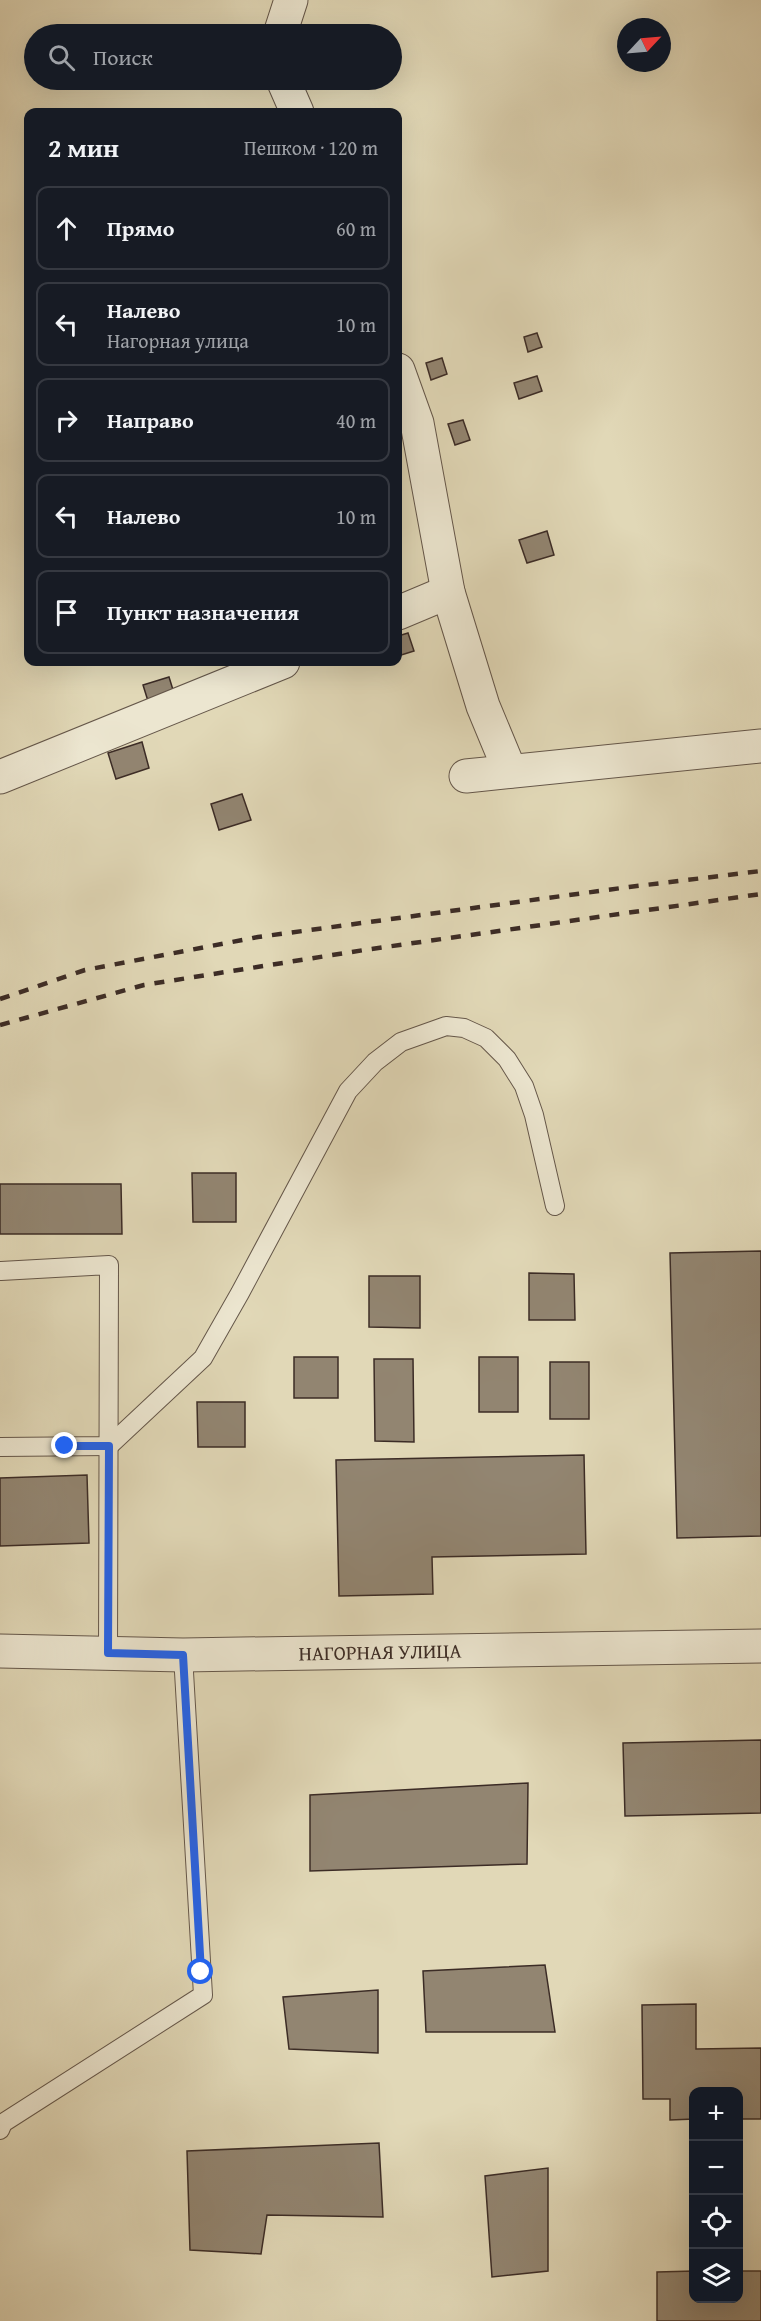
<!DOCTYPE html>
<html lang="ru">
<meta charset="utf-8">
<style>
:root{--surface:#171b24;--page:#20242c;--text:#f1f3f6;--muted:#9ea1a6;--line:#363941}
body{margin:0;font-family:"Gentium Book Plus",serif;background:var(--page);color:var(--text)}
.controls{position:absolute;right:18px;bottom:18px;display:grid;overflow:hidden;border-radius:12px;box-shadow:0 6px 24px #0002}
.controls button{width:54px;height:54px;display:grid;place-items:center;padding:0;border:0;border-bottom:2px solid var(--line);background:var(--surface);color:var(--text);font:30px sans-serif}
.compass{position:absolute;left:617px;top:18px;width:54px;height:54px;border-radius:50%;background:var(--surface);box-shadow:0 6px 24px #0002;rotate:64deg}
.stop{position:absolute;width:18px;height:18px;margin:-14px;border:4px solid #2563eb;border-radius:50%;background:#fff}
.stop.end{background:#2563eb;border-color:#fff;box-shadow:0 2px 6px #0008}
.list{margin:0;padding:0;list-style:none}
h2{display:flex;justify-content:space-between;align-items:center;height:78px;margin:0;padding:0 24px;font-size:26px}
h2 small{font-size:20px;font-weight:400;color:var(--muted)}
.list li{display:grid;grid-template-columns:39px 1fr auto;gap:18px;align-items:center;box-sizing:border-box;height:84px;margin:0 12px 12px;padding:0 12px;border:2px solid var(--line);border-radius:12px}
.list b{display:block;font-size:22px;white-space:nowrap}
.list p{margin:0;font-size:20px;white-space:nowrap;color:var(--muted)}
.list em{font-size:20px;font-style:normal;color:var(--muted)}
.icon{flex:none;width:33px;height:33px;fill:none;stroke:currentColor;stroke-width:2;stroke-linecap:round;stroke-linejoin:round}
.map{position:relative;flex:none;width:761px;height:2321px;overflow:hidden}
.search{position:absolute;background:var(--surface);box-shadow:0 6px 24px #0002;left:24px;top:24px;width:378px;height:66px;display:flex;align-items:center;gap:15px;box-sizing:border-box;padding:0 21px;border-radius:33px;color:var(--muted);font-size:22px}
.panel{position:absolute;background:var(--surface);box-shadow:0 6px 24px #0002;left:24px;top:108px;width:378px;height:558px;border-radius:12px}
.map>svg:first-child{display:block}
</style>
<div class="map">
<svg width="761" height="2321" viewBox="0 0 761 2321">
<rect width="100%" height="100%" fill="#e1d8b7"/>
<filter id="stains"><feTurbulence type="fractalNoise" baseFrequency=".00333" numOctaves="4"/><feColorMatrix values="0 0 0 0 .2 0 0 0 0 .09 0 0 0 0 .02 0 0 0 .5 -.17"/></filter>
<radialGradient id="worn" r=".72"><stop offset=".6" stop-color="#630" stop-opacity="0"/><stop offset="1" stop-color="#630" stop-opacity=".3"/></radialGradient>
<g fill="#928571" stroke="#3c2c26" stroke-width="1.5">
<path d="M 537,333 L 542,347 L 528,352 L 524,337 Z"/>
<path d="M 442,358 L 447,374 L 431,380 L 426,363 Z"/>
<path d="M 537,376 L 542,391 L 519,399 L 514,383 Z"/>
<path d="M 463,420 L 470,440 L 455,445 L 448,424 Z"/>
<path d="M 547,531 L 554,555 L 527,563 L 519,540 Z"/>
<path d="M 408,633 L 414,651 L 398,656 L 398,636 Z"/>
<path d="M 169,677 L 174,693 L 148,701 L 143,685 Z"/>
<path d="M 142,742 L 149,768 L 116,779 L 108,753 Z"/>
<path d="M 242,794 L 251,820 L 219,830 L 211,804 Z"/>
<path d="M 192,1173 L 236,1173 L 236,1222 L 193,1222 Z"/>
<path d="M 0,1184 L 121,1184 L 122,1234 L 0,1234 Z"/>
<path d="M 761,1251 L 761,1536 L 677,1538 L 670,1253 Z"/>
<path d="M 529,1273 L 574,1274 L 575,1320 L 529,1320 Z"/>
<path d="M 369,1276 L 420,1276 L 420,1328 L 369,1327 Z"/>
<rect x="294" y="1357" width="44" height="41"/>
<rect x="479" y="1357" width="39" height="55"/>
<path d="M 374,1359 L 413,1359 L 414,1442 L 375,1441 Z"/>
<rect x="550" y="1362" width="39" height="57"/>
<path d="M 197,1402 L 245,1402 L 245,1447 L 198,1447 Z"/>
<path d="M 584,1455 L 586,1554 L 432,1557 L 433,1594 L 339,1596 L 336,1460 Z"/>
<path d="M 87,1475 L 89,1543 L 0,1546 L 0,1478 Z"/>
<path d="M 761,1740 L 761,1813 L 625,1816 L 623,1743 Z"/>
<path d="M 528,1783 L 527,1864 L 310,1871 L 310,1795 Z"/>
<path d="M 545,1965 L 555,2032 L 426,2032 L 423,1971 Z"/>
<path d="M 378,1990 L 378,2053 L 289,2049 L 283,1997 Z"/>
<path d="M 696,2004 L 696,2049 L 761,2048 L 761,2119 L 738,2119 L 738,2092 L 694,2092 L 694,2119 L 670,2120 L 670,2099 L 643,2099 L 642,2005 Z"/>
<path d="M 379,2143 L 383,2217 L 267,2215 L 261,2254 L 190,2250 L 187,2151 Z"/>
<path d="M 548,2168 L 548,2271 L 492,2277 L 485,2176 Z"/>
<path d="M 694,2271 L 694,2298 L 738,2298 L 738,2271 L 761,2271 L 761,2321 L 657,2321 L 657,2272 Z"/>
</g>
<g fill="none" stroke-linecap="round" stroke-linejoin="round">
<g stroke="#65574a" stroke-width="20">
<g id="lane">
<path d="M 1,1271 L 109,1265 L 108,1653"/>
<path d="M 0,1447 L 109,1446 L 203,1358 L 240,1293 L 348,1091 L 375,1062 L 401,1042 L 446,1026 L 464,1028 L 486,1038 L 507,1059 L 524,1086 L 534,1115 L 555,1206"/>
<path d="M 0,2130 L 3,2123 L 203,1995 L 183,1655"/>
</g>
</g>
<g stroke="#65574a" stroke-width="35">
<g id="street">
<path d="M 280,34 L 291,0"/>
<path d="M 283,80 L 297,112"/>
<path d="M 398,370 L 417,423 L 448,592 L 483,706 L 510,771"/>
<path d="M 398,613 L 448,592"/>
<path d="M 466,776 L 761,746"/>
<path d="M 0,777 L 283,662"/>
<path d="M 0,1651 L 183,1655 L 761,1646"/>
</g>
</g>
<use href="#lane" stroke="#ece6d0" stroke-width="18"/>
<use href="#street" stroke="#ece6d0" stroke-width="33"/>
<g stroke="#3c2c26" stroke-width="4.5" stroke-dasharray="10 10" stroke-linecap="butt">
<path d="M 0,999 L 85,970 L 258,937 L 629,887 L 761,871"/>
<path d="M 0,1025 L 144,985 L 364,950 L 761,894"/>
</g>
</g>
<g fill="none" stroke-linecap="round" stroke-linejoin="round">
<path stroke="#2563eb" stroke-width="8" d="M 65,1446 L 109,1446 L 108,1653 L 183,1655 L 201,1972"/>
</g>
<g text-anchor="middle" stroke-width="6" stroke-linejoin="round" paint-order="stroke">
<g font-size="20" fill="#3c2c26" stroke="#ece6d0">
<text transform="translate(380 1652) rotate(-1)" y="7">НАГОРНАЯ УЛИЦА</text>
</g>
</g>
<rect width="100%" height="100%" filter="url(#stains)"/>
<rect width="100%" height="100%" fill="url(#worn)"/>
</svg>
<div class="controls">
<button>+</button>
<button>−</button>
<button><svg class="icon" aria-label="locate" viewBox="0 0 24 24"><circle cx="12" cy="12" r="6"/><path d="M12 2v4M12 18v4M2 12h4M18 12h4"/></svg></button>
<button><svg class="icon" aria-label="layers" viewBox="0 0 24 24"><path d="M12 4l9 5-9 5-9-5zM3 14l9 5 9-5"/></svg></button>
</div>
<svg class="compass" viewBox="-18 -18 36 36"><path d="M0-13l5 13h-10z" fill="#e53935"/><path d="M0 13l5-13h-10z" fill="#9ea1a6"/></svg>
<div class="stop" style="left:201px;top:1972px"></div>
<div class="stop end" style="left:65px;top:1446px"></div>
<div class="search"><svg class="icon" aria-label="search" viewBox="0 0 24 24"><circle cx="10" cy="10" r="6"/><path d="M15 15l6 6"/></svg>Поиск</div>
<section class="panel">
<h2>2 мин<small>Пешком · 120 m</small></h2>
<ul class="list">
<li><svg class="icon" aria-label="ahead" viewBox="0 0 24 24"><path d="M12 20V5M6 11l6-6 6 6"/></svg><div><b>Прямо</b></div><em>60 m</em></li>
<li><svg class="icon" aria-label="left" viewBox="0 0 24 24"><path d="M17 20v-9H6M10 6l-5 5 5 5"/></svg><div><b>Налево</b><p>Нагорная улица</p></div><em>10 m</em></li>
<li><svg class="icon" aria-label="right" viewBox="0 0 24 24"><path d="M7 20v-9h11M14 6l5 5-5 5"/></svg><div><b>Направо</b></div><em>40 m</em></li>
<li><svg class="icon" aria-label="left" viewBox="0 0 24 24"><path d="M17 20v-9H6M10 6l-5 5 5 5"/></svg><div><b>Налево</b></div><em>10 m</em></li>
<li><svg class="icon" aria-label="arrive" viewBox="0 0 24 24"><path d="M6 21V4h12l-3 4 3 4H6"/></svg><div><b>Пункт назначения</b></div></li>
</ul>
</section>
</div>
